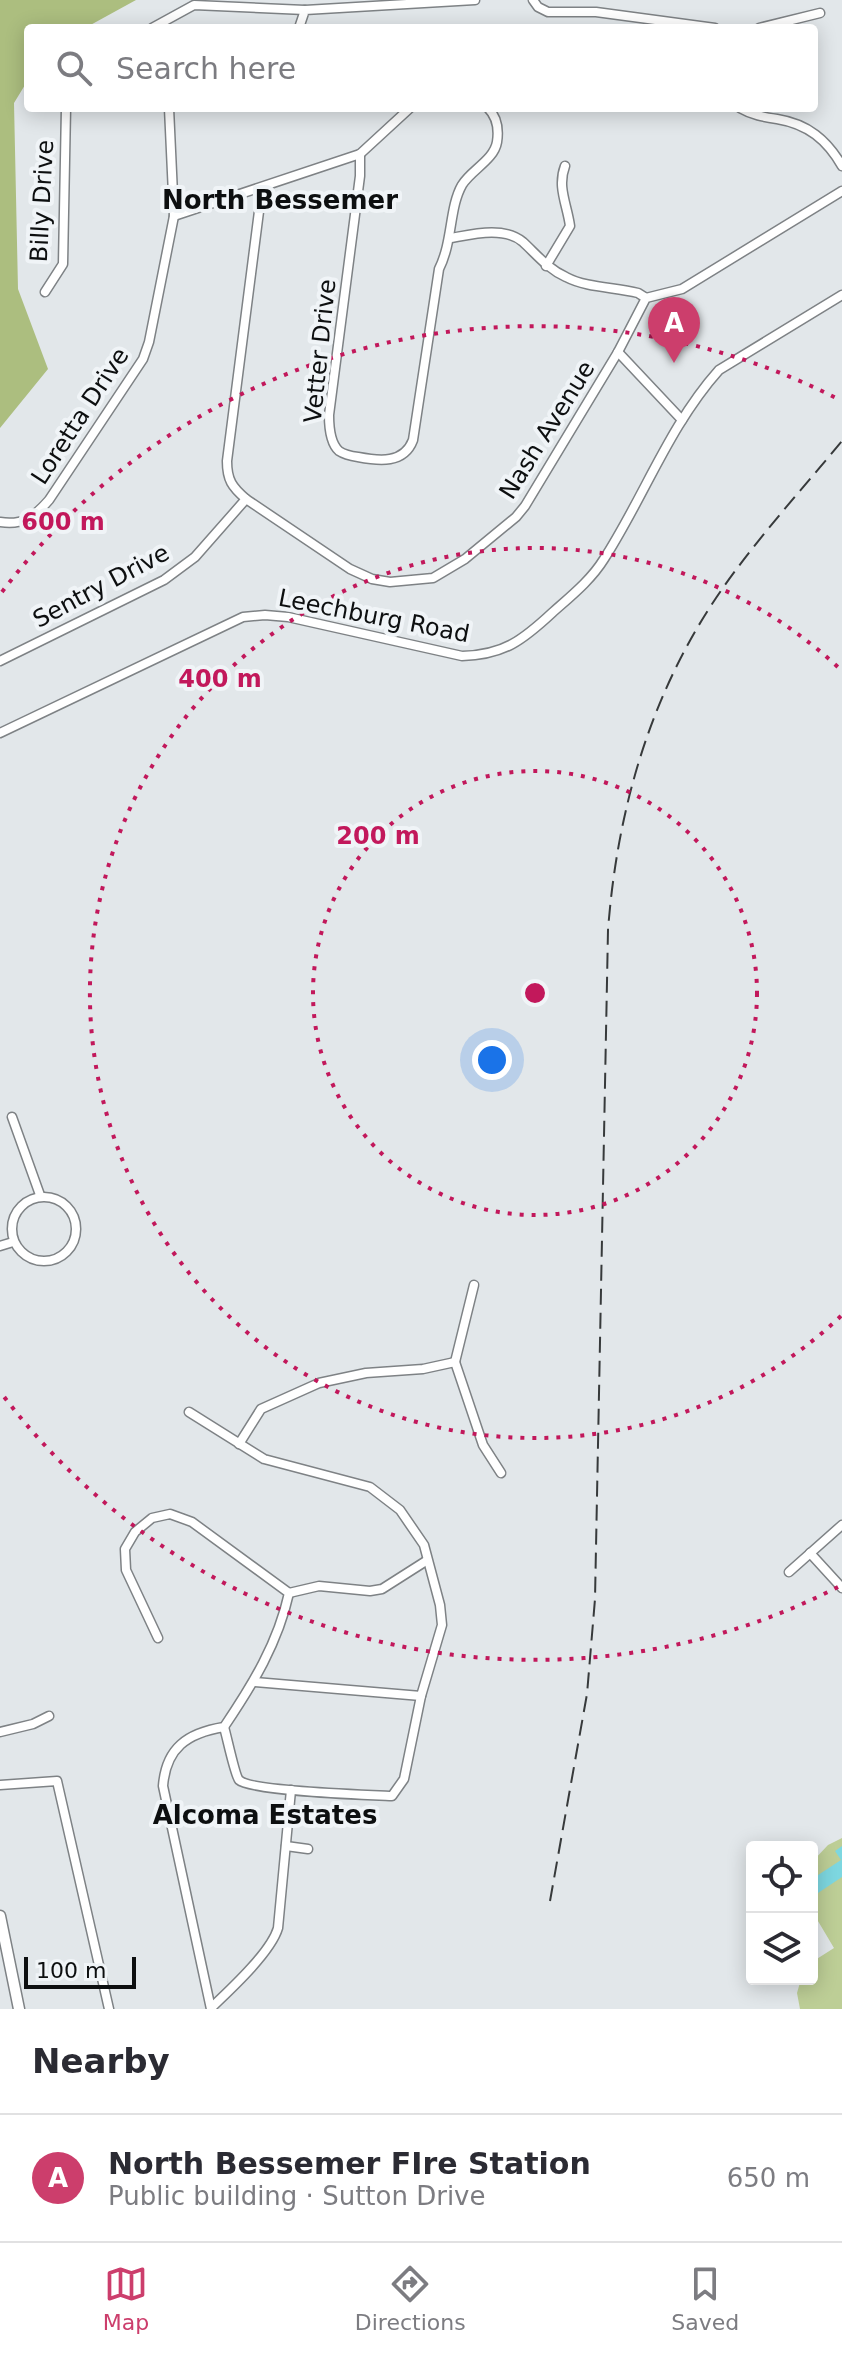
<!DOCTYPE html>
<meta charset="utf-8">
<style>
:root{--surface:#fff;--page:#f2f2f3;--text:#2b2b33;--muted:#7c7c81;--line:#e1e1e2;--accent:#cc3e6c}
body{margin:0;font-family:"DejaVu Sans",sans-serif;background:var(--page);color:var(--text)}
.controls{position:absolute;right:24px;bottom:24px;display:grid;overflow:hidden;border-radius:8px;box-shadow:0 4px 20px #0003}
.controls button{width:72px;height:72px;display:grid;place-items:center;padding:0;border:0;border-bottom:2px solid var(--line);background:var(--surface);color:var(--text);font:40px sans-serif}
.scale{position:absolute;left:24px;bottom:20px;width:112px;box-sizing:border-box;padding-left:8px;border:4px solid #0d0f10;border-top:0;font-size:22px;line-height:28px;white-space:nowrap;color:#0d0f10;-webkit-text-stroke:6px #f0f4f7;paint-order:stroke}
.you{position:absolute;left:492px;top:1060px;width:28px;height:28px;margin:-20px;border:6px solid #fff;border-radius:50%;background:#1a73e8;box-shadow:0 0 0 12px #1a73e833}
.badge{display:grid;place-items:center;width:52px;height:52px;border-radius:50%;background:var(--accent);color:#fff;font-size:26px;font-weight:700}
.pin{position:absolute;translate:-50% -66px;filter:drop-shadow(0 2px 4px #0008)}
.pin::after{content:'';position:absolute;top:42px;width:28px;height:24px;background:inherit;clip-path:polygon(0 0,100% 0,50% 100%)}
.list{margin:0;padding:0;list-style:none}
h2{display:flex;justify-content:space-between;align-items:center;height:104px;margin:0;padding:0 32px;font-size:34px}
h2 small{font-size:26px;font-weight:400;color:var(--muted)}
.list li{display:grid;grid-template-columns:52px 1fr auto;gap:24px;align-items:center;box-sizing:border-box;height:128px;padding:0 32px;border-top:2px solid var(--line)}
.list b{display:block;font-size:30px;white-space:nowrap}
.list p{margin:0;font-size:26px;white-space:nowrap;color:var(--muted)}
.list em{font-size:26px;font-style:normal;color:var(--muted)}
.icon{flex:none;width:44px;height:44px;fill:none;stroke:currentColor;stroke-width:2;stroke-linecap:round;stroke-linejoin:round}
.map{position:relative;flex:none;width:842px;height:2009px;overflow:hidden}
.search{position:absolute;background:var(--surface);box-shadow:0 4px 20px #0003;left:24px;right:24px;top:24px;height:88px;display:flex;align-items:center;gap:20px;box-sizing:border-box;padding:0 28px;border-radius:8px;color:var(--muted);font-size:30px}
.sheet{height:232px;background:var(--surface)}
nav{display:flex;justify-content:space-around;align-items:center;box-sizing:border-box;height:112px;border-top:2px solid var(--line);background:var(--surface);font-size:22px;color:var(--muted)}
nav a{display:grid;justify-items:center;gap:4px}
nav .on{color:var(--accent)}
.map>svg:first-child{display:block}
</style>
<div class="map">
<svg width="842" height="2009" viewBox="0 0 842 2009">
<rect width="100%" height="100%" fill="#e2e7ea"/>
<path fill="#bdce96" d="M 842,1838 L 842,2009 L 800,2009 L 797,1993 L 801,1979 L 812,1979 L 812,1962 L 834,1948 L 812,1911 L 812,1862 L 828,1845 Z"/>
<path fill="#acbe7f" d="M 0,0 L 136,0 L 85,28 L 28,28 L 28,80 L 14,103 L 18,289 L 48,369 L 0,428 Z"/>
<path fill="#7dd7e0" d="M 842,1846 L 842,1877 L 815,1895 L 812,1890 L 812,1879 L 841,1860 L 835,1851 Z"/>
<g fill="none" stroke-linecap="round" stroke-linejoin="round">
<g stroke="#7e8285" stroke-width="11">
<g id="minor">
<path d="M 533,0 L 538,7 L 548,12 L 596,12 L 715,28"/>
<path d="M 152,28 L 194,5 L 305,10"/>
<path d="M 299,28 L 305,10 L 475,0"/>
<path d="M 759,28 L 820,13"/>
<path d="M 740,108 C 752,115 764,117 777,119 C 808,124 827,140 842,166"/>
<path d="M 360,154 L 360,176 L 329,415 C 329,426 330,443 339,451 C 345,455 351,456 358,457 C 379,461 404,464 413,440 L 439,269 C 453,241 449,208 462,185 C 471,170 494,160 497,142 C 499,129 497,117 488,108"/>
<path d="M 262,188 L 227,461 C 227,480 232,487 246,499 L 350,569 L 372,579 L 390,582 L 433,578 L 465,559 L 516,517 L 525,506 L 618,352 L 646,298 L 682,289 L 842,191"/>
<path d="M 174,216 L 360,154 L 410,108"/>
<path d="M 451,238 C 473,234 504,226 523,242 C 537,255 548,269 566,277 C 587,288 614,287 638,293 L 646,298"/>
<path d="M 546,266 L 570,226 C 567,204 557,187 565,166"/>
<path d="M 45,292 L 63,264 L 66,108"/>
<path d="M 618,352 L 682,420"/>
<path d="M 0,522 C 23,526 35,516 49,500 L 143,359 L 149,342 L 174,216 L 169,108"/>
<path d="M 0,661 L 164,580 L 195,557 L 246,499"/>
<path d="M 0,733 L 243,617 L 265,615 L 288,617 L 462,656 C 504,655 523,640 553,612 C 571,596 591,580 604,559 C 644,497 669,426 719,370 L 842,295"/>
<path d="M 12,1117 L 40,1195"/>
<circle cx="44" cy="1229" r="32"/>
<path d="M 0,1246 L 13,1242"/>
<path d="M 455,1362 L 483,1445 L 501,1473"/>
<path d="M 455,1362 L 474,1285"/>
<path d="M 189,1412 L 264,1459 L 370,1487 L 400,1510 L 424,1545 L 440,1605 L 442,1625 L 421,1696 L 404,1779 L 392,1796 C 369,1795 250,1791 239,1780 C 235,1776 227,1737 224,1727"/>
<path d="M 239,1444 L 261,1409 L 319,1383 L 366,1373 L 423,1369 L 455,1362"/>
<path d="M 810,1553 L 842,1588"/>
<path d="M 789,1572 L 842,1525"/>
<path d="M 289,1593 L 319,1586 L 370,1591 L 382,1589 L 426,1561"/>
<path d="M 158,1638 L 126,1570 L 125,1549 L 135,1532 L 152,1518 L 170,1514 L 192,1522 L 289,1593 C 278,1643 253,1684 224,1727 C 187,1733 166,1748 163,1786 L 211,2009"/>
<path d="M 255,1682 L 421,1696"/>
<path d="M 0,1732 L 33,1724 L 49,1716"/>
<path d="M 0,1785 L 57,1781 L 109,2009"/>
<path d="M 286,1846 L 308,1849"/>
<path d="M 212,2007 C 231,1989 271,1952 278,1928 L 291,1790"/>
</g>
</g>
<g stroke="#7e8285" stroke-width="13">
<path id="major" d="M 0,1916 L 19,2009"/>
</g>
<use href="#minor" stroke="#fff" stroke-width="8"/>
<use href="#major" stroke="#fff" stroke-width="10"/>
<path stroke="#373a3b" stroke-width="2" stroke-dasharray="16 8" stroke-linecap="butt" d="M 550,1901 L 587,1694 L 595,1599 L 608,930 C 617,812 649,698 716,598 C 753,543 799,493 842,441"/>
</g>
<g fill="none" stroke="#c2185b" stroke-width="4" stroke-dasharray="4 8">
<circle cx="535" cy="993" r="222"/>
<path d="M841 1316A445 445 0 1 1 841 670"/>
<path d="M838 1587A667 667 0 0 1 2 1394M2 592A667 667 0 0 1 838 399"/>
</g>
<g text-anchor="middle" stroke-width="8" stroke-linejoin="round" paint-order="stroke">
<g font-size="24" fill="#0d0f10" stroke="#f0f4f7">
<text transform="translate(42 201) rotate(-87)" y="8">Billy Drive</text>
<text transform="translate(320 351) rotate(-84)" y="8">Vetter Drive</text>
<text transform="translate(80 416) rotate(-57)" y="8">Loretta Drive</text>
<text transform="translate(547 430) rotate(-58)" y="8">Nash Avenue</text>
<text transform="translate(101 586) rotate(-28)" y="8">Sentry Drive</text>
<text transform="translate(374 616) rotate(11)" y="8">Leechburg Road</text>
</g>
<g font-size="26" font-weight="bold" fill="#0d0f10" stroke="#f0f4f7">
<text x="280" y="209">North Bessemer</text>
<text x="265" y="1824">Alcoma Estates</text>
</g>
</g>
<circle cx="535" cy="993" r="12" fill="#c2185b" stroke="#f0f4f7" stroke-width="4"/>
<g font-size="24" text-anchor="middle" font-weight="bold" fill="#c2185b" stroke="#f0f4f7" stroke-width="8" stroke-linejoin="round" paint-order="stroke">
<text x="63" y="530">600 m</text>
<text x="220" y="687">400 m</text>
<text x="378" y="844">200 m</text>
</g>
</svg>
<div class="controls">
<button><svg class="icon" aria-label="locate" viewBox="0 0 24 24"><circle cx="12" cy="12" r="6"/><path d="M12 2v4M12 18v4M2 12h4M18 12h4"/></svg></button>
<button><svg class="icon" aria-label="layers" viewBox="0 0 24 24"><path d="M12 4l9 5-9 5-9-5zM3 14l9 5 9-5"/></svg></button>
</div>
<div class="scale">100 m</div>
<div class="you"></div>
<div class="pin badge" style="left:674px;top:363px">A</div>
<div class="search"><svg class="icon" aria-label="search" viewBox="0 0 24 24"><circle cx="10" cy="10" r="6"/><path d="M15 15l6 6"/></svg>Search here</div>
</div>
<section class="sheet">
<h2>Nearby<small></small></h2>
<ul class="list">
<li><span class="badge">A</span><div><b>North Bessemer FIre Station</b><p>Public building · Sutton Drive</p></div><em>650 m</em></li>
</ul>
</section>
<nav>
<a class="on"><svg class="icon" aria-label="map" viewBox="0 0 24 24"><path d="M3 6l6-2 6 2 6-2v14l-6 2-6-2-6 2zM9 4v14M15 6v14"/></svg>Map</a>
<a><svg class="icon" aria-label="directions" viewBox="0 0 24 24"><path d="M12 3l9 9-9 9-9-9zM9 14v-3h6M13 9l2 2-2 2"/></svg>Directions</a>
<a><svg class="icon" aria-label="saved" viewBox="0 0 24 24"><path d="M7 4h10v16l-5-4-5 4z"/></svg>Saved</a>
</nav>
